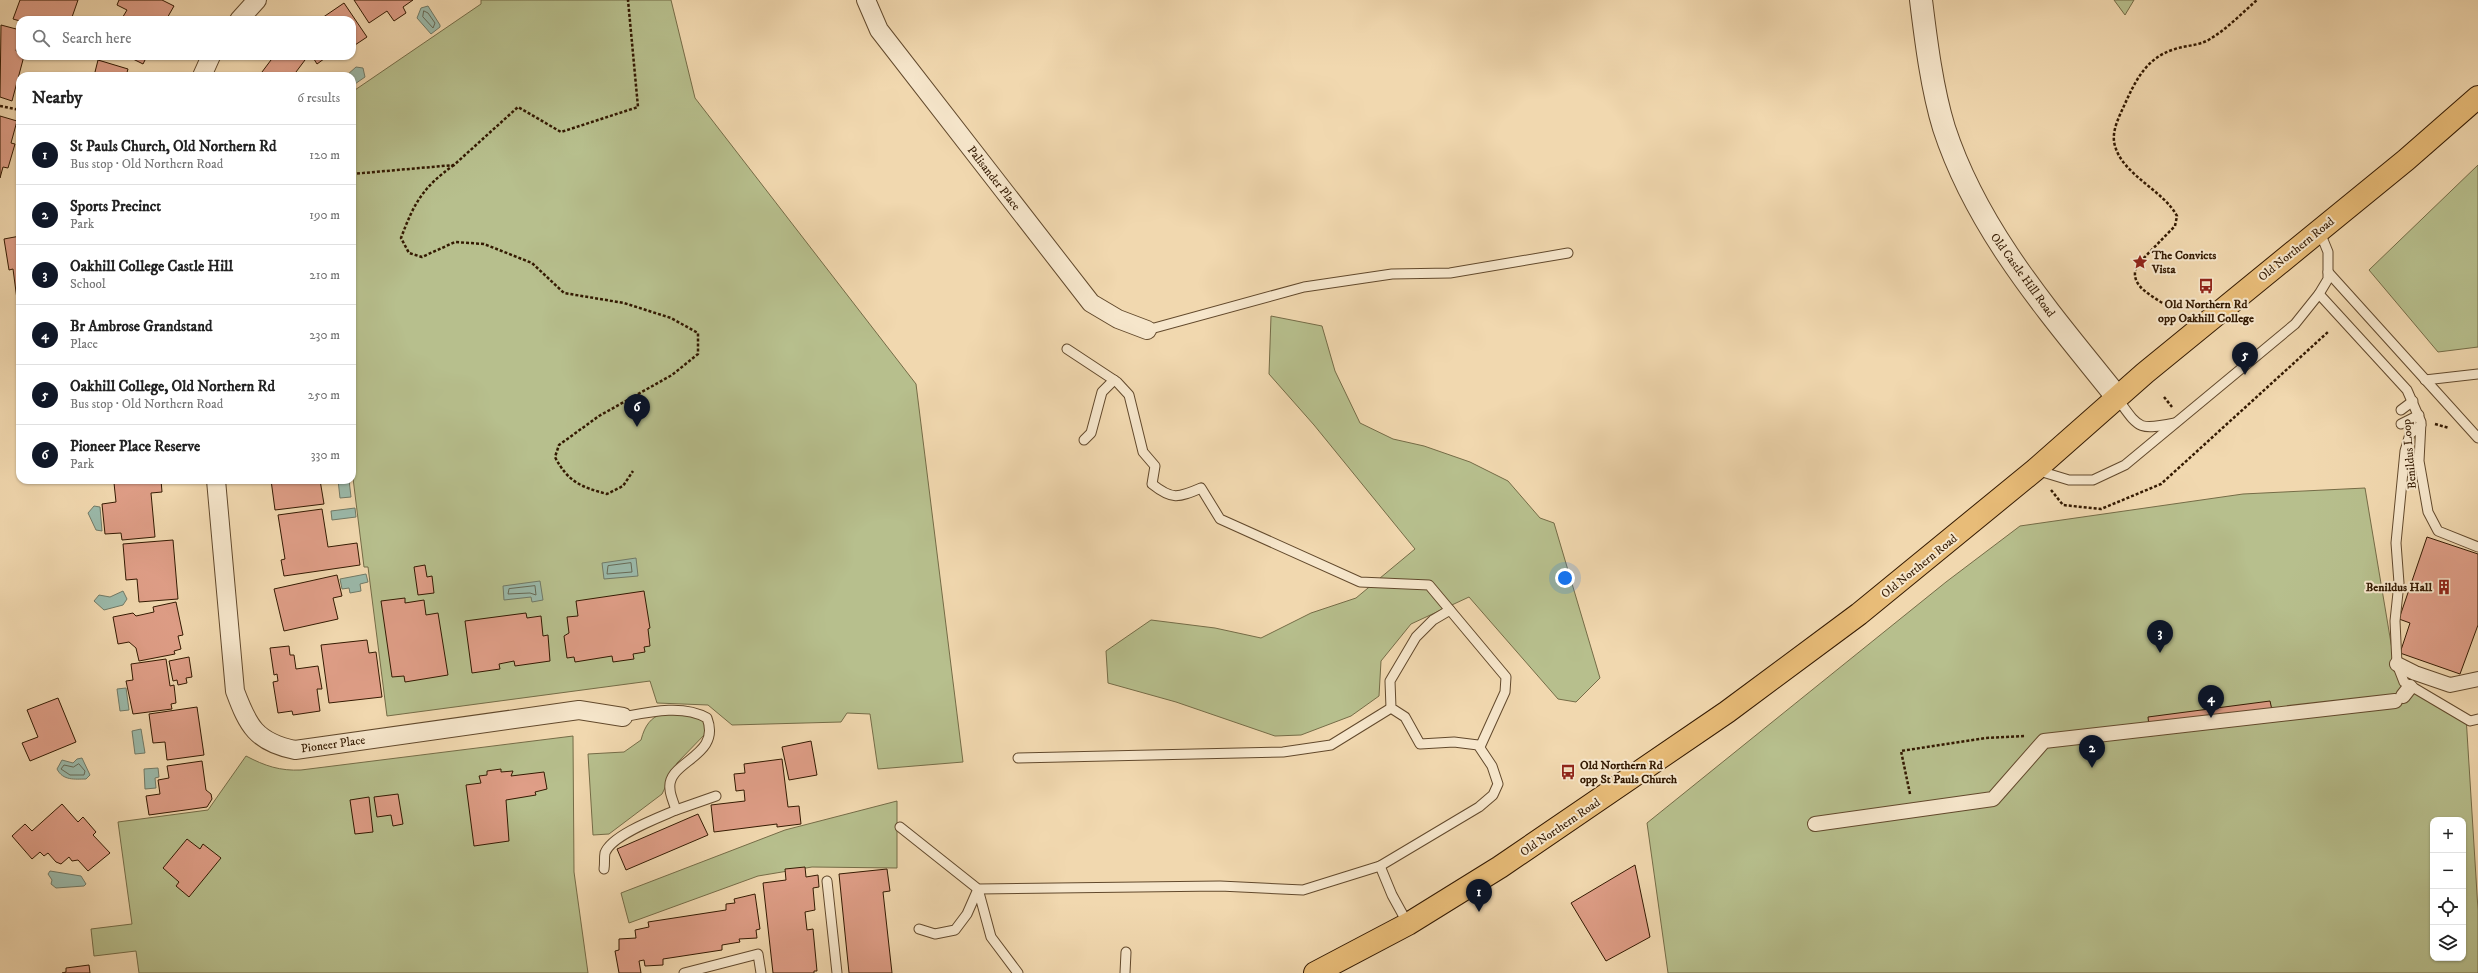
<!DOCTYPE html>
<meta charset="utf-8">
<style>
:root{--surface:#fff;--page:#f6f6f6;--text:#222;--muted:#767676;--line:#e0e0e0;--accent:#111827}
body{margin:0;font-family:"IM FELL DW Pica",serif;background:var(--page);color:var(--text)}
.controls{position:absolute;right:12px;bottom:12px;display:grid;overflow:hidden;border-radius:8px;box-shadow:0 1px 3px #0004}
.controls button{width:36px;height:36px;display:grid;place-items:center;padding:0;border:0;border-bottom:1px solid var(--line);background:var(--surface);color:var(--text);font:20px sans-serif}
.you{position:absolute;left:1565px;top:578px;width:14px;height:14px;margin:-10px;border:3px solid #fff;border-radius:50%;background:#1a73e8;box-shadow:0 0 0 6px #1a73e833}
.badge{display:grid;place-items:center;width:26px;height:26px;border-radius:50%;background:var(--accent);color:#fff;font-size:13px;font-weight:700}
.pin{position:absolute;translate:-50% -33px;filter:drop-shadow(0 1px 2px #0008)}
.pin::after{content:'';position:absolute;top:21px;width:14px;height:12px;background:inherit;clip-path:polygon(0 0,100% 0,50% 100%)}
.list{margin:0;padding:0;list-style:none}
h2{display:flex;justify-content:space-between;align-items:center;height:52px;margin:0;padding:0 16px;font-size:17px}
h2 small{font-size:13px;font-weight:400;color:var(--muted)}
.list li{display:grid;grid-template-columns:26px 1fr auto;gap:12px;align-items:center;box-sizing:border-box;height:60px;padding:0 16px;border-top:1px solid var(--line)}
.list b{display:block;font-size:15px;white-space:nowrap}
.list p{margin:0;font-size:13px;white-space:nowrap;color:var(--muted)}
.list em{font-size:13px;font-style:normal;color:var(--muted)}
.icon{flex:none;width:22px;height:22px;fill:none;stroke:currentColor;stroke-width:2;stroke-linecap:round;stroke-linejoin:round}
.map{position:relative;flex:none;width:2478px;height:973px;overflow:hidden}
.search{position:absolute;background:var(--surface);box-shadow:0 1px 3px #0004;left:16px;top:16px;width:340px;height:44px;display:flex;align-items:center;gap:10px;box-sizing:border-box;padding:0 14px;border-radius:12px;color:var(--muted);font-size:15px}
.panel{position:absolute;background:var(--surface);box-shadow:0 1px 3px #0004;left:16px;top:72px;width:340px;height:412px;border-radius:12px}
.map>svg:first-child{display:block}
</style>
<div class="map">
<svg width="2478" height="973" viewBox="0 0 2478 973">
<rect width="100%" height="100%" fill="#f1d8af"/>
<filter id="stains"><feTurbulence type="fractalNoise" baseFrequency=".005" numOctaves="4"/><feColorMatrix values="0 0 0 0 .2 0 0 0 0 .09 0 0 0 0 .02 0 0 0 .5 -.17"/></filter>
<radialGradient id="worn" r=".72"><stop offset=".6" stop-color="#630" stop-opacity="0"/><stop offset="1" stop-color="#630" stop-opacity=".3"/></radialGradient>
<g fill="#b7bf8d" stroke="#756c47" fill-rule="evenodd">
<path d="M 481,0 L 671,0 L 695,98 L 916,384 L 963,762 L 878,769 L 870,714 L 847,713 L 841,722 L 732,725 L 708,705 L 657,703 L 650,681 L 387,716 L 368,567 L 364,567 L 352,470 L 352,92 L 481,4 Z"/>
<path d="M 2114,0 L 2134,0 L 2125,15 Z"/>
<path d="M 2478,165 L 2478,347 L 2438,352 L 2369,270 Z"/>
<path d="M 1271,316 L 1322,326 L 1335,371 L 1360,423 L 1393,439 L 1424,446 L 1470,462 L 1508,481 L 1540,518 L 1554,523 L 1600,678 L 1576,702 L 1558,699 L 1469,597 L 1411,624 L 1381,661 L 1379,696 L 1351,716 L 1301,735 L 1275,736 L 1176,702 L 1108,683 L 1106,651 L 1151,620 L 1215,628 L 1261,638 L 1311,613 L 1356,598 L 1415,549 L 1314,425 L 1269,374 Z"/>
<path d="M 2365,488 L 2396,673 L 2466,716 L 2478,910 L 2478,973 L 1668,973 L 1647,823 L 1946,582 L 2020,526 L 2243,494 ZM 2433,820 L 2463,820 L 2463,958 L 2433,958 Z"/>
<path d="M 694,710 L 705,723 L 708,731 L 677,763 L 662,794 L 609,834 L 593,835 L 588,754 L 624,752 L 641,740 C 649,709 667,713 694,710 Z"/>
<path d="M 573,736 L 574,872 L 588,973 L 139,973 L 136,951 L 94,956 L 91,929 L 132,924 L 118,822 L 208,810 L 246,756 C 265,766 280,771 301,770 Z"/>
<path d="M 897,801 L 897,868 L 812,867 L 758,876 L 629,923 L 621,893 L 785,830 Z"/>
</g>
<g fill="#9bbaab" stroke="#717a67">
<path d="M 428,6 L 440,25 L 440,27 L 431,34 L 417,18 L 421,8 Z"/>
<path d="M 356,67 L 363,68 L 365,77 L 352,86 L 352,76 L 337,76 L 347,75 Z"/>
<path d="M 338,480 L 349,480 L 351,497 L 340,498 Z"/>
<path d="M 94,506 L 100,507 L 102,531 L 96,530 L 88,513 Z"/>
<path d="M 355,508 L 356,517 L 332,520 L 331,511 Z"/>
<path d="M 636,558 L 638,576 L 604,579 L 602,563 Z"/>
<path d="M 366,574 L 368,582 L 360,584 L 361,591 L 350,593 L 349,588 L 342,589 L 340,579 Z"/>
<path d="M 540,581 L 543,600 L 532,602 L 531,597 L 504,600 L 503,586 Z"/>
<path d="M 123,591 L 127,599 L 123,605 L 104,610 L 94,601 L 99,595 L 110,597 Z"/>
<path d="M 126,688 L 129,710 L 120,711 L 117,689 Z"/>
<path d="M 141,729 L 145,753 L 135,754 L 132,731 Z"/>
<path d="M 82,758 L 90,775 L 86,779 C 75,779 63,781 57,769 L 62,760 L 73,763 L 77,759 Z"/>
<path d="M 158,768 L 159,777 L 155,778 L 156,788 L 145,789 L 144,769 Z"/>
<path d="M 50,871 L 81,876 L 86,884 L 84,886 L 56,888 L 51,884 L 52,880 L 48,874 Z"/>
</g>
<g fill="none" stroke-linecap="round" stroke-linejoin="round">
<g stroke="#676a56" stroke-width="1">
<path d="M 424,11 L 428,13 L 435,23 L 433,28 L 423,17 Z"/>
<path d="M 631,563 L 632,572 L 607,574 L 608,566 Z"/>
<path d="M 535,586 L 536,595 L 530,593 L 508,594 L 509,589 Z"/>
<path d="M 79,764 L 85,771 L 84,775 L 70,775 L 61,769 L 64,765 L 73,767 Z"/>
</g>
</g>
<g fill="#df9e87" stroke="#331901">
<path d="M 20,0 L 78,0 L 71,20 L 20,21 L 13,19 Z"/>
<path d="M 119,0 L 162,0 L 174,6 L 166,20 L 121,20 L 127,10 L 117,5 Z"/>
<path d="M 354,0 L 413,0 L 403,7 L 406,13 L 394,21 L 387,11 L 369,23 Z"/>
<path d="M 344,3 L 367,37 L 352,47 L 352,20 L 319,20 Z"/>
<path d="M 1,25 L 20,30 L 16,51 L 20,52 L 20,56 L 24,56 L 12,101 L 0,97 Z"/>
<path d="M 127,56 L 147,56 L 143,64 Z"/>
<path d="M 274,56 L 308,56 L 293,76 L 259,76 Z"/>
<path d="M 312,56 L 328,56 L 317,64 Z"/>
<path d="M 98,60 L 128,69 L 126,76 L 94,76 Z"/>
<path d="M 0,116 L 17,121 L 11,143 L 15,144 L 8,168 L 3,167 L 0,178 Z"/>
<path d="M 20,236 L 20,306 L 18,307 L 13,269 L 9,270 L 4,239 Z"/>
<path d="M 141,480 L 161,480 L 162,492 L 151,493 L 155,537 L 122,540 L 121,533 L 105,534 L 102,504 L 116,502 L 114,483 Z"/>
<path d="M 271,480 L 320,480 L 324,504 L 275,510 Z"/>
<path d="M 322,509 L 328,547 L 357,543 L 360,565 L 284,576 L 281,560 L 285,559 L 278,515 Z"/>
<path d="M 2427,537 L 2478,554 L 2478,625 L 2460,674 L 2400,653 L 2410,623 L 2399,619 Z"/>
<path d="M 173,540 L 178,599 L 139,602 L 137,579 L 126,580 L 123,544 Z"/>
<path d="M 425,565 L 427,577 L 432,576 L 434,593 L 418,595 L 414,567 Z"/>
<path d="M 337,575 L 342,596 L 333,598 L 338,619 L 284,631 L 274,589 Z"/>
<path d="M 644,591 L 650,628 L 648,629 L 650,646 L 644,647 L 645,652 L 633,654 L 634,659 L 613,662 L 612,656 L 575,662 L 574,657 L 567,658 L 564,636 L 569,633 L 567,617 L 578,616 L 576,601 Z"/>
<path d="M 405,598 L 405,603 L 424,600 L 426,615 L 438,613 L 448,675 L 405,682 L 404,676 L 392,677 L 381,601 Z"/>
<path d="M 176,602 L 183,635 L 178,636 L 181,649 L 174,651 L 175,654 L 139,661 L 136,648 L 129,642 L 118,644 L 113,617 L 133,613 L 136,616 L 154,612 L 153,607 Z"/>
<path d="M 526,613 L 527,618 L 541,616 L 543,636 L 548,635 L 550,661 L 515,666 L 514,661 L 499,664 L 500,669 L 472,673 L 465,621 Z"/>
<path d="M 367,640 L 369,653 L 376,652 L 382,697 L 329,703 L 321,645 Z"/>
<path d="M 289,646 L 290,655 L 294,655 L 296,669 L 318,666 L 322,689 L 317,689 L 320,711 L 293,715 L 292,711 L 278,713 L 273,682 L 278,681 L 277,674 L 274,675 L 270,648 Z"/>
<path d="M 189,657 L 192,677 L 186,678 L 187,683 L 178,685 L 177,680 L 173,681 L 169,661 Z"/>
<path d="M 166,659 L 170,686 L 174,685 L 176,703 L 171,704 L 172,709 L 133,714 L 126,681 L 133,680 L 131,664 Z"/>
<path d="M 58,698 L 76,742 L 30,761 L 22,743 L 38,737 L 27,710 Z"/>
<path d="M 2270,701 L 2274,719 L 2150,736 L 2148,717 Z"/>
<path d="M 197,707 L 204,755 L 167,760 L 165,742 L 153,743 L 149,714 Z"/>
<path d="M 811,741 L 817,775 L 789,780 L 782,747 Z"/>
<path d="M 782,759 L 788,807 L 799,806 L 801,824 L 777,827 L 777,824 L 714,832 L 711,805 L 745,801 L 744,790 L 736,791 L 734,774 L 745,773 L 744,764 Z"/>
<path d="M 202,761 L 206,790 L 211,794 L 212,799 L 207,807 L 149,815 L 146,796 L 160,794 L 158,780 L 169,778 L 167,766 Z"/>
<path d="M 501,769 L 501,772 L 513,771 L 511,776 L 544,772 L 547,789 L 535,792 L 536,795 L 506,800 L 509,841 L 474,846 L 466,785 L 481,783 L 479,776 L 487,775 L 487,771 Z"/>
<path d="M 398,794 L 403,824 L 393,826 L 391,815 L 377,817 L 374,797 Z"/>
<path d="M 369,797 L 373,832 L 355,834 L 350,800 Z"/>
<path d="M 62,804 L 78,822 L 83,817 L 96,832 L 93,835 L 110,853 L 88,871 L 78,860 L 72,861 L 69,857 L 61,864 L 56,862 L 48,853 L 44,856 L 40,852 L 32,859 L 12,836 L 25,824 L 32,831 Z"/>
<path d="M 698,814 L 708,835 L 626,870 L 617,849 Z"/>
<path d="M 187,839 L 200,849 L 203,844 L 221,858 L 189,897 L 176,886 L 179,882 L 163,868 Z"/>
<path d="M 1635,865 L 1650,937 L 1606,961 L 1571,903 Z"/>
<path d="M 805,867 L 806,877 L 818,875 L 819,887 L 813,888 L 815,910 L 805,912 L 807,930 L 813,929 L 817,971 L 814,971 L 814,973 L 773,973 L 763,883 L 786,880 L 785,869 Z"/>
<path d="M 887,869 L 890,891 L 883,892 L 892,973 L 849,973 L 839,874 Z"/>
<path d="M 755,894 L 760,929 L 756,930 L 757,938 L 739,939 L 740,942 L 722,945 L 722,950 L 663,959 L 663,965 L 645,966 L 644,960 L 639,961 L 641,973 L 619,973 L 615,951 L 619,950 L 619,939 L 636,938 L 635,930 L 649,927 L 648,922 L 726,910 L 726,904 L 735,903 L 734,899 Z"/>
<path d="M 89,965 L 90,973 L 62,973 L 66,972 L 66,968 Z"/>
</g>
<g fill="none" stroke-linecap="round" stroke-linejoin="round">
<g stroke="#62492c" stroke-width="11">
<g id="service">
<path d="M 2328,272 L 2478,438"/>
<path d="M 2319,294 L 2407,390 L 2421,422 L 2419,461 L 2428,512 L 2438,531 L 2478,547"/>
<path d="M 1147,330 L 1304,287 L 1392,274 L 1450,273 L 1568,253"/>
<path d="M 1067,349 L 1117,382 L 1129,395 L 1143,452 L 1155,466 L 1152,484 C 1172,500 1178,498 1201,488 L 1220,519 L 1360,582 L 1429,585 L 1506,677 L 1505,692 L 1480,747"/>
<path d="M 2425,380 L 2478,374"/>
<path d="M 2117,398 C 2139,428 2137,431 2175,423"/>
<path d="M 2401,410 L 2413,401"/>
<path d="M 2401,424 L 2419,415"/>
<path d="M 2421,425 L 2410,434 L 2405,451 L 2396,543 L 2399,583 L 2395,621 L 2397,664 L 2404,682 L 2470,721 L 2478,719"/>
<path d="M 1084,440 L 1091,433 L 1102,392 L 1114,380"/>
<path d="M 2036,470 L 2069,480 L 2093,480 L 2125,465 L 2295,324 L 2319,294 L 2328,279 L 2328,252 L 2319,230"/>
<path d="M 623,717 C 649,712 683,704 707,718 C 722,757 666,761 670,789 C 670,795 674,803 676,810 L 716,796"/>
<path d="M 1018,758 L 1283,752 L 1331,745 L 1391,708"/>
<path d="M 900,827 L 978,889 L 1220,886 L 1303,890 L 1380,866 L 1392,895 L 1408,924"/>
<path d="M 1380,866 L 1479,807 L 1493,795 L 1498,784 L 1492,766 L 1478,745 L 1454,742 L 1420,744 L 1405,717 L 1391,708 L 1390,681 L 1416,637 L 1433,620 L 1450,610"/>
<path d="M 604,869 C 605,864 604,858 605,853 C 611,835 660,817 676,810"/>
<path d="M 827,881 L 837,973"/>
<path d="M 919,929 L 935,934 L 955,930 L 967,914 L 978,889 L 991,937 L 1018,973"/>
<path d="M 684,973 L 758,954 L 761,973"/>
<path d="M 1125,973 L 1126,952"/>
</g>
</g>
<g stroke="#62492c" stroke-width="16">
<g id="pedestrian">
<path d="M 2397,664 L 2415,673 L 2450,685 L 2478,679"/>
<path d="M 2403,696 L 2410,687"/>
<path d="M 1815,824 L 1993,799 L 2044,741 L 2395,701"/>
</g>
</g>
<g stroke="#62492c" stroke-width="20">
<g id="minor">
<path d="M 866,0 L 879,30 L 1091,303 L 1118,319 L 1147,330"/>
<path d="M 239,20 L 257,0"/>
<path d="M 202,76 L 211,56"/>
<path d="M 216,480 L 235,691 C 248,726 256,742 295,750 L 579,710 L 623,717"/>
</g>
</g>
<g stroke="#62492c" stroke-width="24">
<path id="tertiary" d="M 1921,0 C 1926,41 1932,89 1944,128 C 1978,232 2050,313 2117,397"/>
</g>
<g stroke="#331901" stroke-width="24">
<path id="primary" d="M 1315,973 L 1408,924 L 1500,867 L 1727,712 L 1859,614 L 2035,470 L 2145,373 L 2406,160 L 2478,97"/>
</g>
<g stroke="#331901" stroke-width="2.5" stroke-dasharray="3 2" stroke-linecap="butt">
<path d="M 0,106 L 20,110"/>
<path d="M 454,165 C 423,187 414,203 401,238 L 409,253 L 422,257 L 455,242 L 484,244 L 532,263 L 564,293 L 624,303 L 671,318 L 698,333 L 698,354 L 672,375 L 599,416 L 559,445 L 555,457 C 568,482 581,487 607,494 L 623,486 L 633,471"/>
<path d="M 352,174 L 454,165 L 518,107 L 561,132 L 638,107 L 628,0"/>
<path d="M 2170,309 C 2156,296 2127,288 2137,265 L 2175,226 L 2177,216 C 2164,191 2123,175 2115,146 C 2111,133 2118,119 2123,108 C 2135,82 2145,58 2175,49 C 2187,45 2199,46 2210,39 C 2227,29 2242,13 2257,0"/>
<path d="M 2164,397 L 2172,407"/>
<path d="M 2435,424 L 2449,428"/>
<path d="M 2051,490 L 2063,505 L 2101,509 L 2161,484 L 2328,332"/>
<path d="M 1910,794 L 1901,751 L 1986,738 L 2026,736"/>
</g>
<use href="#service" stroke="#f6e6cb" stroke-width="9"/>
<use href="#pedestrian" stroke="#f6e6cb" stroke-width="14"/>
<use href="#minor" stroke="#f6e6cb" stroke-width="18"/>
<use href="#tertiary" stroke="#f6e6cb" stroke-width="22"/>
<use href="#primary" stroke="#e8bc78" stroke-width="22"/>
</g>
<defs>
<g id="sight-bare" transform="scale(1.2)"><path d="M0-6L1.8-2.2L6-1.7L2.9 1.2L3.7 5.4L0 3.3L-3.7 5.4L-2.9 1.2L-6-1.7L-1.8-2.2Z" fill="#8f2418" stroke="#f6e6cb" stroke-width="2.5" paint-order="stroke"/></g>
<g id="bus-bare" transform="scale(1.2)"><path d="M-5-6H5V4H4V6H2V4H-2V6H-4V4H-5ZM-3.5-4V0h7V-4ZM-3.5 1.2v1.5H-2V1.2ZM2 1.2v1.5H3.5V1.2Z" fill="#8f2418" stroke="#f6e6cb" stroke-width="2.5" paint-order="stroke"/></g>
<g id="building-bare" transform="scale(1.2)"><path d="M-4-6H4V6H1V3H-1V6H-4ZM-2.5-4.3h1.7v1.8h-1.7ZM.8-4.3h1.7v1.8H.8ZM-2.5-1h1.7V.8h-1.7ZM.8-1h1.7V.8H.8Z" fill="#8f2418" stroke="#f6e6cb" stroke-width="2.5" paint-order="stroke"/></g>
</defs>
<g fill-rule="evenodd">
<use href="#sight-bare" x="2140" y="262"/>
<use href="#bus-bare" x="2206" y="286"/>
<use href="#building-bare" x="2444" y="587"/>
<use href="#bus-bare" x="1568" y="772"/>
</g>
<g text-anchor="middle" stroke-width="4" stroke-linejoin="round" paint-order="stroke">
<g font-size="12" fill="#331901" stroke="#f6e6cb">
<text transform="translate(994 178) rotate(52)" y="4">Palisander Place</text>
<text transform="translate(2296 249) rotate(-39)" y="4">Old Northern Road</text>
<text transform="translate(2023 275) rotate(54)" y="4">Old Castle Hill Road</text>
<text transform="translate(2409 454) rotate(-95)" y="4">Benildus Loop</text>
<text transform="translate(1919 566) rotate(-39)" y="4">Old Northern Road</text>
<text transform="translate(333 744) rotate(-8)" y="4">Pioneer Place</text>
<text transform="translate(1560 827) rotate(-34)" y="4">Old Northern Road</text>
</g>
<g font-size="12" font-weight="bold" fill="#331901" stroke="#f6e6cb" text-anchor="start">
<text x="2152" y="259">The Convicts<tspan x="2152" dy="14">Vista</tspan></text>
<text x="2206" y="308" text-anchor="middle">Old Northern Rd<tspan x="2206" dy="14">opp Oakhill College</tspan></text>
<text x="2432" y="591" text-anchor="end">Benildus Hall</text>
<text x="1580" y="769">Old Northern Rd<tspan x="1580" dy="14">opp St Pauls Church</tspan></text>
</g>
</g>
<rect width="100%" height="100%" filter="url(#stains)"/>
<rect width="100%" height="100%" fill="url(#worn)"/>
</svg>
<div class="controls">
<button>+</button>
<button>−</button>
<button><svg class="icon" aria-label="locate" viewBox="0 0 24 24"><circle cx="12" cy="12" r="6"/><path d="M12 2v4M12 18v4M2 12h4M18 12h4"/></svg></button>
<button><svg class="icon" aria-label="layers" viewBox="0 0 24 24"><path d="M12 4l9 5-9 5-9-5zM3 14l9 5 9-5"/></svg></button>
</div>
<div class="you"></div>
<div class="pin badge" style="left:1479px;top:912px">1</div>
<div class="pin badge" style="left:2092px;top:768px">2</div>
<div class="pin badge" style="left:2160px;top:653px">3</div>
<div class="pin badge" style="left:2211px;top:718px">4</div>
<div class="pin badge" style="left:2245px;top:375px">5</div>
<div class="pin badge" style="left:637px;top:427px">6</div>
<div class="search"><svg class="icon" aria-label="search" viewBox="0 0 24 24"><circle cx="10" cy="10" r="6"/><path d="M15 15l6 6"/></svg>Search here</div>
<section class="panel">
<h2>Nearby<small>6 results</small></h2>
<ul class="list">
<li><span class="badge">1</span><div><b>St Pauls Church, Old Northern Rd</b><p>Bus stop · Old Northern Road</p></div><em>120 m</em></li>
<li><span class="badge">2</span><div><b>Sports Precinct</b><p>Park</p></div><em>190 m</em></li>
<li><span class="badge">3</span><div><b>Oakhill College Castle Hill</b><p>School</p></div><em>210 m</em></li>
<li><span class="badge">4</span><div><b>Br Ambrose Grandstand</b><p>Place</p></div><em>230 m</em></li>
<li><span class="badge">5</span><div><b>Oakhill College, Old Northern Rd</b><p>Bus stop · Old Northern Road</p></div><em>250 m</em></li>
<li><span class="badge">6</span><div><b>Pioneer Place Reserve</b><p>Park</p></div><em>330 m</em></li>
</ul>
</section>
</div>
